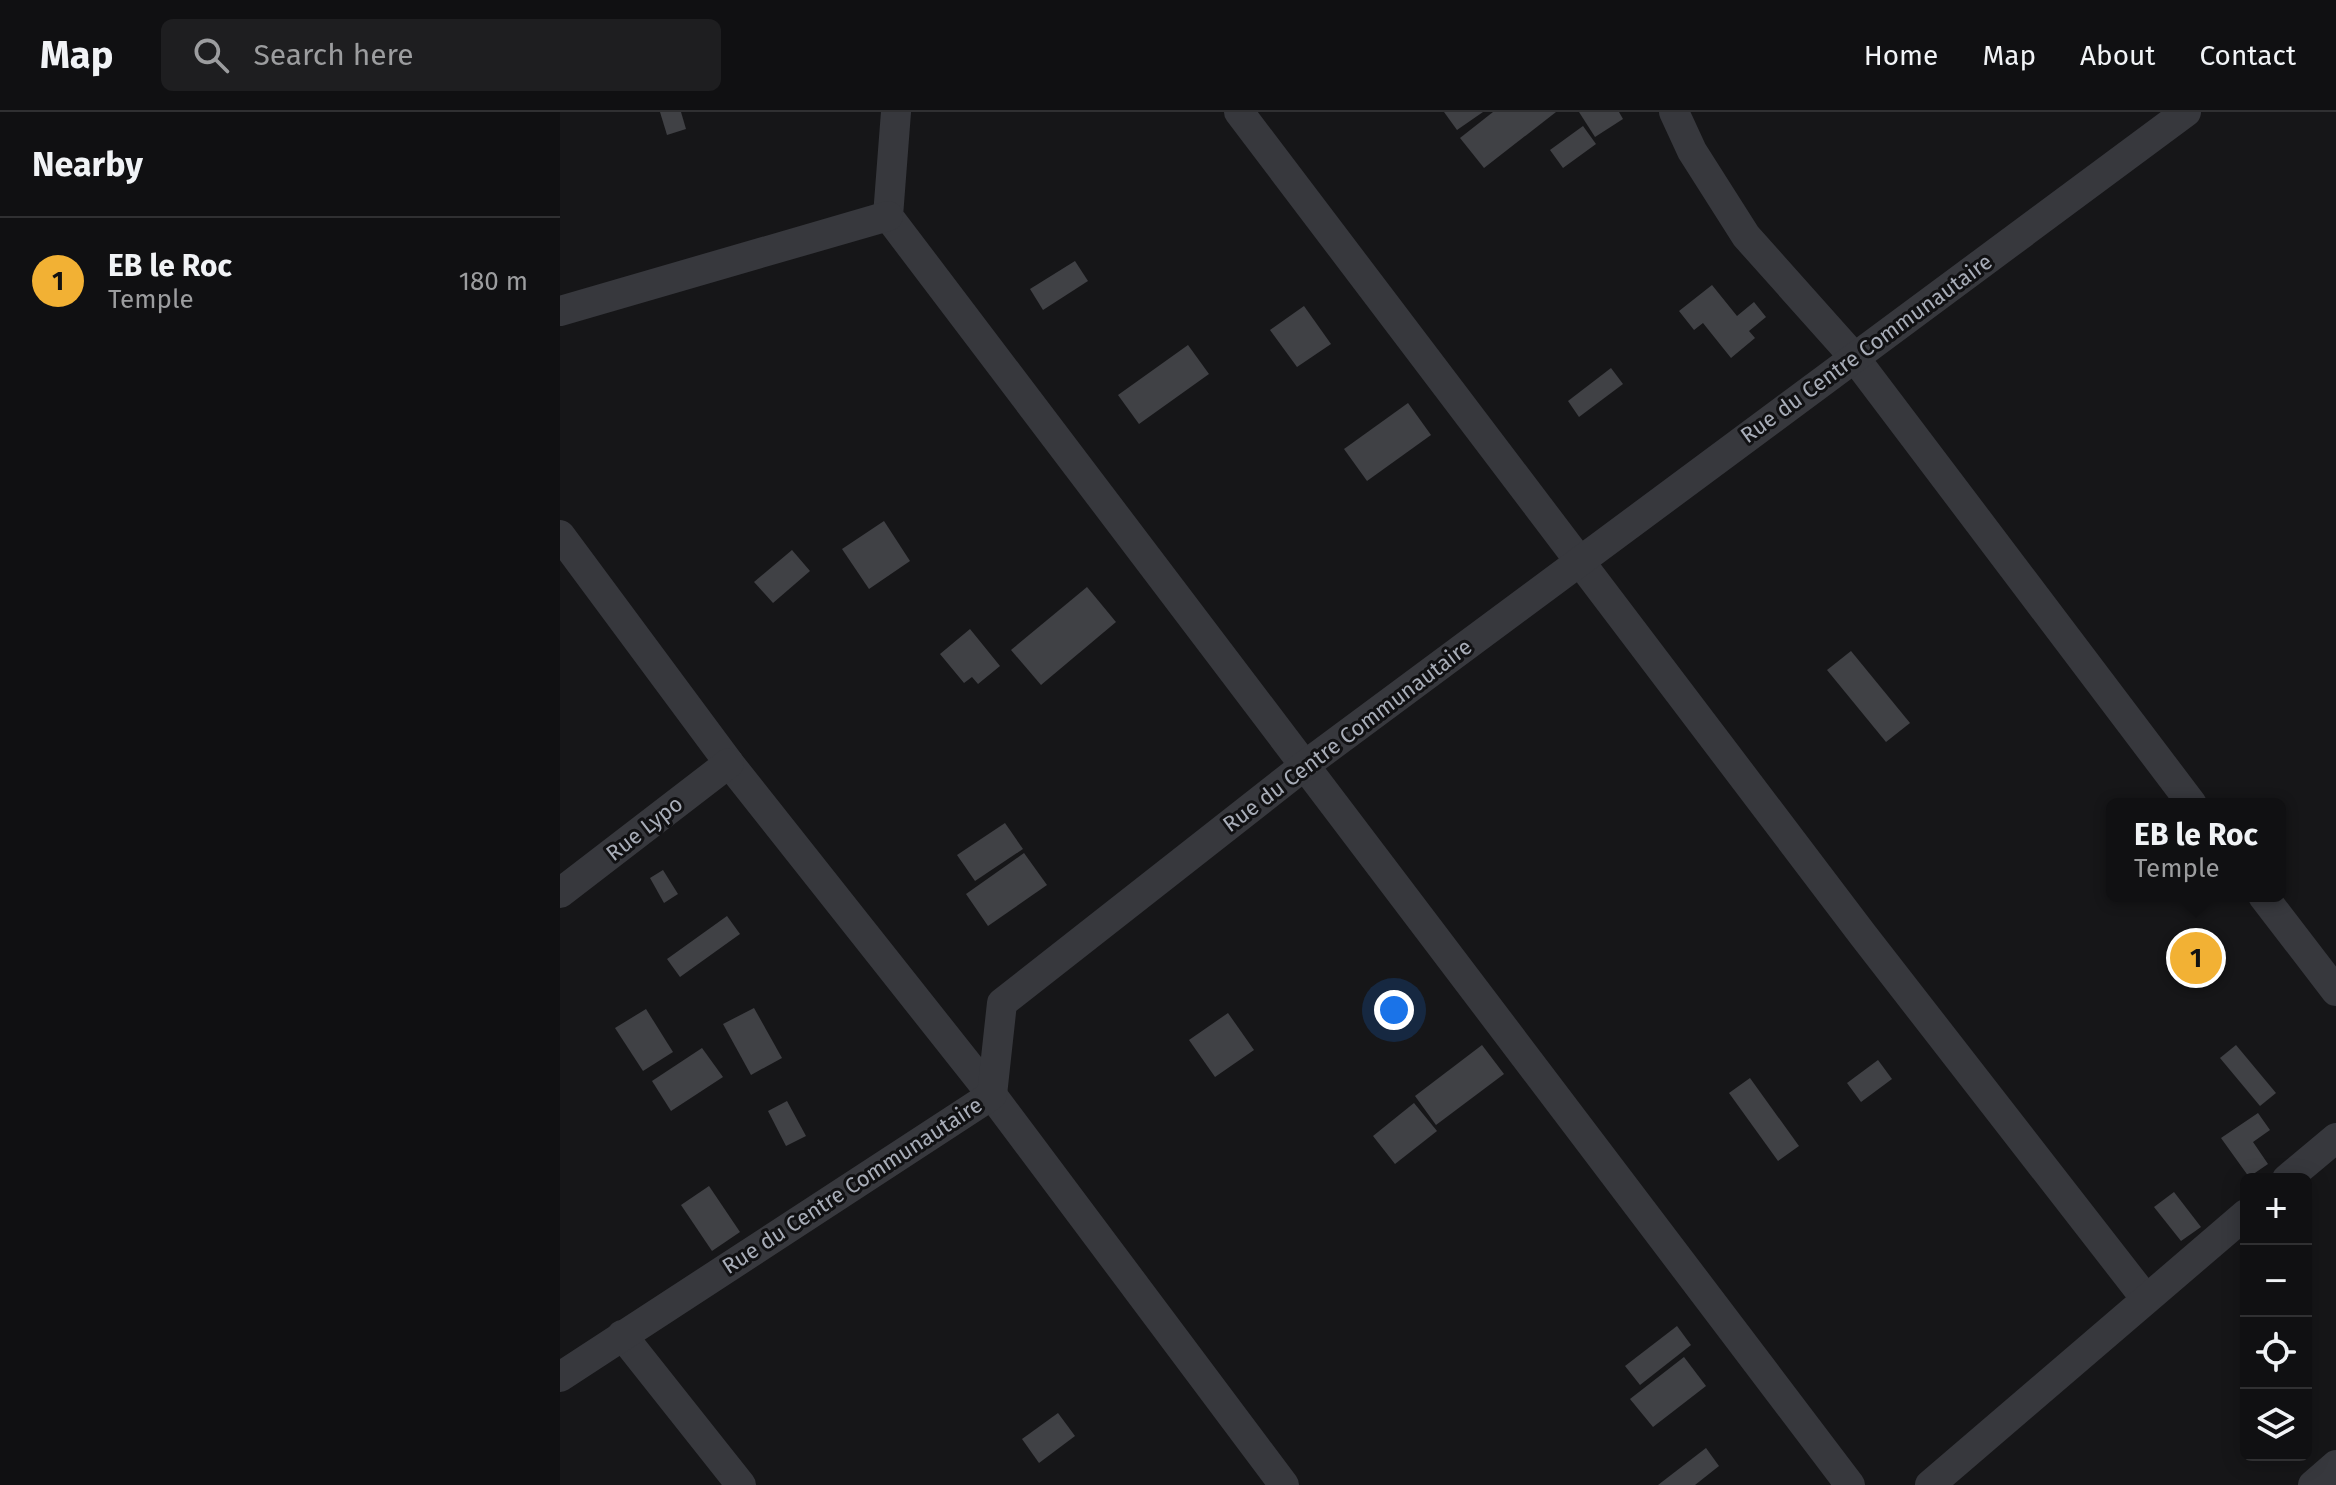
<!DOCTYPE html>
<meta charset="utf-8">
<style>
:root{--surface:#101012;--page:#1e1e20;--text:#f1f3f6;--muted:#9c9d9f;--line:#303032;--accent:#f2b134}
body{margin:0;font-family:"Fira Sans",sans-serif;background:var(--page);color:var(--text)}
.controls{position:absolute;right:24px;bottom:24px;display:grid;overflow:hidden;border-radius:12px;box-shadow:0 4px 20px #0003}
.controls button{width:72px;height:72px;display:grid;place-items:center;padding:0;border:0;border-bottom:2px solid var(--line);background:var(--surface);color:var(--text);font:40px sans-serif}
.you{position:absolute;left:834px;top:898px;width:28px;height:28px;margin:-20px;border:6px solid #fff;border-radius:50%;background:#1a73e8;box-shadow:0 0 0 12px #1a73e833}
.badge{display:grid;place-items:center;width:52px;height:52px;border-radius:50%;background:var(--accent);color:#111;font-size:26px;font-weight:700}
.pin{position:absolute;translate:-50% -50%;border:4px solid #fff;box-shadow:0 2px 8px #0006}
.popup{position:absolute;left:1546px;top:686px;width:180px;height:104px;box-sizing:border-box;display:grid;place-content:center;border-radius:12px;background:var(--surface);filter:drop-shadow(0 2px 6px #0005);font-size:26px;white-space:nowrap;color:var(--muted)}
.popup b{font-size:30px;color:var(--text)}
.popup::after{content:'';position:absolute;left:50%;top:100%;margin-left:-16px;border:16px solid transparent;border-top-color:var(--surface)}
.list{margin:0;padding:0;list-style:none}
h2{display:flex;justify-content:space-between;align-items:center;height:104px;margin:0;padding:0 32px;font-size:34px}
h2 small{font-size:26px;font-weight:400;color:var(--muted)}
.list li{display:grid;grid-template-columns:52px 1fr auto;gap:24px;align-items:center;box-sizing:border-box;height:128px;padding:0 32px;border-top:2px solid var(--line)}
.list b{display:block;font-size:30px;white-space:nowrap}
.list p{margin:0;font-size:26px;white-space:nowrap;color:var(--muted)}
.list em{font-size:26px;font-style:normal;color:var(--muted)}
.icon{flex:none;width:44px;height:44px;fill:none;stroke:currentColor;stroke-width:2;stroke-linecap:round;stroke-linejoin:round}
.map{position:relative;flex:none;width:1776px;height:1373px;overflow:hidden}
header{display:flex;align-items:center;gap:48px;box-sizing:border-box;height:112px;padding:0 40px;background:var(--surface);border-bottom:2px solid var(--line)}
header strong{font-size:38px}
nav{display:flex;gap:44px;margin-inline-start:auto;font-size:28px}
.search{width:560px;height:72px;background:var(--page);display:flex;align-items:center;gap:20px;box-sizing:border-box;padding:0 28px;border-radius:12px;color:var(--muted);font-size:30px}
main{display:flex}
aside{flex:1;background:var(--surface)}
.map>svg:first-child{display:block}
</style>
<header>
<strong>Map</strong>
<div class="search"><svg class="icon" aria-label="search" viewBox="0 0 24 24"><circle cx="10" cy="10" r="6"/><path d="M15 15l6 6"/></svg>Search here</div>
<nav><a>Home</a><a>Map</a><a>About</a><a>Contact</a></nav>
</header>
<main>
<aside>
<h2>Nearby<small></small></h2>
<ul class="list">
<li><span class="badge">1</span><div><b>EB le Roc</b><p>Temple</p></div><em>180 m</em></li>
</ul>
</aside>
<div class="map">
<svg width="1776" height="1373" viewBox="0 0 1776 1373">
<rect width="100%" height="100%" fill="#161618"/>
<g fill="#404145">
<path d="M 100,0 L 121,0 L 126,17 L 107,23 Z"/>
<path d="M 884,0 L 923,0 L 897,18 Z"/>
<path d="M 933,0 L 996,0 L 924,56 L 900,26 Z"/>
<path d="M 1019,0 L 1059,0 L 1063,7 L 1035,25 Z"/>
<path d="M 1023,14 L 1036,32 L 1003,56 L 990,38 Z"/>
<path d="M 515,149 L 528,169 L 483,198 L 470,177 Z"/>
<path d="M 1152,173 L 1177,204 L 1194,190 L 1206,205 L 1189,219 L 1195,226 L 1171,246 L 1143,211 L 1134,218 L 1119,199 Z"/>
<path d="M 744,194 L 771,232 L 737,255 L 710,218 Z"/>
<path d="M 628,233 L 649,262 L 579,312 L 558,283 Z"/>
<path d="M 1051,256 L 1063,272 L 1019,305 L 1008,289 Z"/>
<path d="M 848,291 L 871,323 L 807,369 L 784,337 Z"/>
<path d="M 324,409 L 350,449 L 309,477 L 282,437 Z"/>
<path d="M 232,438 L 250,459 L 213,491 L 194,470 Z"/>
<path d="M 527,475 L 556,510 L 481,573 L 451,538 Z"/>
<path d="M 410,517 L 440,554 L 418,572 L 412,565 L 404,571 L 380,542 Z"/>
<path d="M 1291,539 L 1350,611 L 1326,630 L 1267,558 Z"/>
<path d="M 445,711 L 463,737 L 415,769 L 397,743 Z"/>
<path d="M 464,741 L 487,773 L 428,814 L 406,782 Z"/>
<path d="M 103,758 L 118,782 L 104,791 L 90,766 Z"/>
<path d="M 167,804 L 180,822 L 120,865 L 107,847 Z"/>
<path d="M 194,896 L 222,946 L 191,963 L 163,912 Z"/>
<path d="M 86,897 L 113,940 L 83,959 L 55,916 Z"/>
<path d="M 668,901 L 694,938 L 655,965 L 629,928 Z"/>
<path d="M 922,933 L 944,962 L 876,1013 L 855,984 Z"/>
<path d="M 1676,933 L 1716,981 L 1700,994 L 1660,946 Z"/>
<path d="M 142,936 L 163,965 L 111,999 L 92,969 Z"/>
<path d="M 1318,948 L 1332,967 L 1301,990 L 1287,971 Z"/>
<path d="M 1190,966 L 1239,1034 L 1218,1049 L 1169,981 Z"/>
<path d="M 227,989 L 246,1024 L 226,1034 L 208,999 Z"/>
<path d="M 854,991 L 877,1019 L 835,1052 L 813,1024 Z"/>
<path d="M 1698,1001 L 1710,1018 L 1693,1030 L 1708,1052 L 1689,1065 L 1661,1026 Z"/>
<path d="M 149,1074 L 180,1120 L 152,1139 L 121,1093 Z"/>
<path d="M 1614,1080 L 1641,1115 L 1621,1129 L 1594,1095 Z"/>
<path d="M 1117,1214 L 1131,1233 L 1080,1273 L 1065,1254 Z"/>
<path d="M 1124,1245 L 1146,1274 L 1093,1315 L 1070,1287 Z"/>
<path d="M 498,1301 L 515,1324 L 479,1351 L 462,1327 Z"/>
<path d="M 1146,1336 L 1159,1354 L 1135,1373 L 1098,1373 Z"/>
</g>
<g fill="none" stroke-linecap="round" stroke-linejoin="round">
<g stroke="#37383d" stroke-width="30">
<path d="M 336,0 L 328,104 L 1290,1373"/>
<path d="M 679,0 L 1303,823 L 1586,1187"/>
<path d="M 1114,0 L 1132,39 L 1186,124 L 1294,245 L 1632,692"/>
<path d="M 0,199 L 328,104"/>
<path d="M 0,423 L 169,651 L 432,983 L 724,1373"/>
<path d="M 0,781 L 169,651"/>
<path d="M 1703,784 L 1776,879"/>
<path d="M 1727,1067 L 1776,1026"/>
<path d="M 62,1223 L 181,1373"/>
<path d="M 0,1265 L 432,983 L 442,891 L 744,654 L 1626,0"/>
<path d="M 1370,1373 L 1686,1102"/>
<path d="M 1753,1373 L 1776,1353"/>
</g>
</g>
<g text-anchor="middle" stroke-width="6" stroke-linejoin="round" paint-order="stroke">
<g font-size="22" fill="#a8adb8" stroke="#111113">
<text transform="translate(1306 236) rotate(-36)" y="8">Rue du Centre Communautaire</text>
<text transform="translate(787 623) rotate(-37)" y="8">Rue du Centre Communautaire</text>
<text transform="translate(84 716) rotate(-38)" y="8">Rue Lypo</text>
<text transform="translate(292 1073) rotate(-33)" y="8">Rue du Centre Communautaire</text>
</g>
</g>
</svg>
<div class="controls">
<button>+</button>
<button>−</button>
<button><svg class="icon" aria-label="locate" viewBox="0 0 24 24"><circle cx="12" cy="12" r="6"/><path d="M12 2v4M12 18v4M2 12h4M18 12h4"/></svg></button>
<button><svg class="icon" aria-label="layers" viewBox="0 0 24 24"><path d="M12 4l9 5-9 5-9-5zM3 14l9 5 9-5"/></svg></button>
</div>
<div class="you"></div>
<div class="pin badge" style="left:1636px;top:846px">1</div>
<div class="popup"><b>EB le Roc</b>Temple</div>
</div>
</main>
